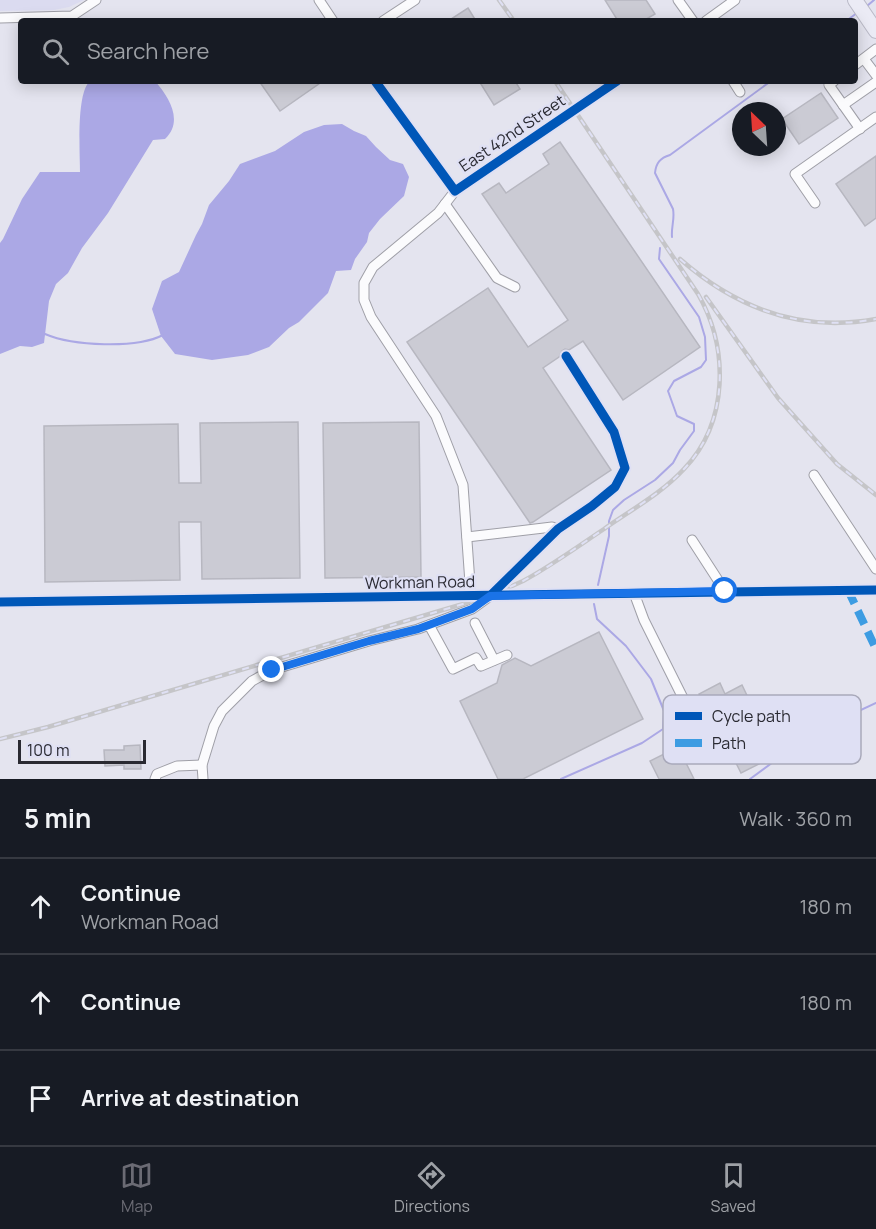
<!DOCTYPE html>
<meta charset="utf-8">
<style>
:root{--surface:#171b24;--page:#242831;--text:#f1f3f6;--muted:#9ea1a6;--line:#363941;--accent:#6b6b74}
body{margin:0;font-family:Manrope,sans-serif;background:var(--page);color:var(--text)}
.compass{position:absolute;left:732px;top:102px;width:54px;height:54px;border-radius:50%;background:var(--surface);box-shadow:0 3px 15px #0003;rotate:335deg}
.scale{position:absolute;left:18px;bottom:15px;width:128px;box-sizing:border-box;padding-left:6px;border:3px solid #2a2a32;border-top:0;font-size:16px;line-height:21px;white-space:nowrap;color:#2a2a32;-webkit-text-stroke:4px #dfe0f4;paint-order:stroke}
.stop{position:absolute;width:18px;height:18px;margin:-14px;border:4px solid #1a73e8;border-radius:50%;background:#fff}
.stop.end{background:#1a73e8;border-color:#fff;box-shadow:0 2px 6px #0008}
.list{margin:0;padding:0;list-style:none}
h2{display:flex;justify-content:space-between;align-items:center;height:78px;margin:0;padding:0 24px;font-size:26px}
h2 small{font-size:20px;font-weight:400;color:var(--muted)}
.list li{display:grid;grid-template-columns:39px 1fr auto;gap:18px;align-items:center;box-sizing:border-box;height:96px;padding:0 24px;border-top:2px solid var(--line)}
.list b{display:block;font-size:22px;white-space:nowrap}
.list p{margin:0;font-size:20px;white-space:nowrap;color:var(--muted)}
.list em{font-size:20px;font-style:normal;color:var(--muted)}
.icon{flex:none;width:33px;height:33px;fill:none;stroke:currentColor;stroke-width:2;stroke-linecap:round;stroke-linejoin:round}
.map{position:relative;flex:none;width:876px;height:779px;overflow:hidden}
.search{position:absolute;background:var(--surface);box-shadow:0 3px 15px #0003;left:18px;right:18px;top:18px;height:66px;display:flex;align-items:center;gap:15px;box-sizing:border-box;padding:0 21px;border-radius:6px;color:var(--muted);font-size:22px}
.sheet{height:366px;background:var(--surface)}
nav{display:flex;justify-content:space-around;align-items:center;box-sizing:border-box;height:84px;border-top:2px solid var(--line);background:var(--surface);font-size:16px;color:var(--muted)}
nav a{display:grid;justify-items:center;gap:3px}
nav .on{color:var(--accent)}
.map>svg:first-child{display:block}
</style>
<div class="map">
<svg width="876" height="779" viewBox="0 0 876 779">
<rect width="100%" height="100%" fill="#e4e4ef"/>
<path fill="#dbdbf0" d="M 0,0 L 84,0 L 69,7 L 54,10 L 0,11 Z"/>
<g fill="#aba8e5">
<path d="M 90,81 L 155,81 C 169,97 184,121 165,139 L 153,140 L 108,213 L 82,248 L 68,273 L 56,284 L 49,301 L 44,343 L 32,347 L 20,346 L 0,354 L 0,243 L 3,239 L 22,199 L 40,172 L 80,172 C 80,153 76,93 90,81 Z"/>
<path d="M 342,124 L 354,131 L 366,136 L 376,147 L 390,160 L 403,164 L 409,177 L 404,196 L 380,219 L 369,233 L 367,242 L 355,259 L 351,270 L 336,271 L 328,293 L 299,322 L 289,328 L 269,347 L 248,355 L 212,360 L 175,354 L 161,336 L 152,309 L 162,281 L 179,272 L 196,235 L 202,224 L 209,205 L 229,181 L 240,164 L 275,151 L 304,132 L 324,125 Z"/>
</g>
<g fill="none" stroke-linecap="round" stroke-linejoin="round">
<g stroke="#aba8e5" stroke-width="2">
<path d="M 867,6 L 874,0"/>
<path d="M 846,21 L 857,13"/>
<path d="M 672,237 C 671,227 675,219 673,209 L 655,173 C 656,163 660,158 670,155 L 771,81"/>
<path d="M 45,334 C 73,346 136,349 163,335"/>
<path d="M 598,585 L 609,536 L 609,521 L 613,510 L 624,500 L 655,480 L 673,463 L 680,450 L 694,431 L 694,424 L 677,416 L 668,391 L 674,381 L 701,367 L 706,360 L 705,337 L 699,317 L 659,259 L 660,248"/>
<path d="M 561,779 L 642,743 L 663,729 L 664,711 L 651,679 L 626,646 L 597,619 L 594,604"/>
<path d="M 750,779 L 814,732 L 876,703"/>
</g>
</g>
<g fill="#cbcbd4" stroke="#b7b7c0" stroke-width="1.5">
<path d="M 605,0 L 646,0 L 655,14 L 643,21 L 618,21 Z"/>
<path d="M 468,8 L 476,21 L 448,21 Z"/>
<path d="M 259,81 L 323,81 L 280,111 Z"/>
<path d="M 479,81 L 515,81 L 520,89 L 494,105 Z"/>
<path d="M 821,93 L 838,118 L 799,144 L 782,119 Z"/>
<path d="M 560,142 L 700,347 L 623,400 L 583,341 L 569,350 L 565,349 L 562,351 L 559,357 L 543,368 L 611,470 L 533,522 L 530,523 L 407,342 L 488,288 L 528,347 L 568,320 L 482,194 L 499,183 L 506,193 L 549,164 L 543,154 Z"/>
<path d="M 876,156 L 876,218 L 865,226 L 836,184 Z"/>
<path d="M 298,422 L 300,578 L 202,579 L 201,522 L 179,522 L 180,580 L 45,582 L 44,426 L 178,424 L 179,483 L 201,483 L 200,423 Z"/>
<path d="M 419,422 L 421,577 L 325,578 L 323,423 Z"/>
<path d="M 599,632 L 643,719 L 523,779 L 498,779 L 460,701 L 497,683 L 502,665 L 515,658 L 531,666 Z"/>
<path d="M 720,683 L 725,694 L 742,685 L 763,729 L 746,738 L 759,764 L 741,773 L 706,703 L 704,704 L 699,694 Z"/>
<path d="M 140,745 L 141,769 L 124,769 L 124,765 L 105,766 L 104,750 L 124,750 L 124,746 Z"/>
<path d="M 678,747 L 694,779 L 659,779 L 650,761 Z"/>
</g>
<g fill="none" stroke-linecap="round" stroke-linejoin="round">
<g stroke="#9f9fa7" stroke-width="11">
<g id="minor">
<path d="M 319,0 L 333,21"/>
<path d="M 678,0 L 693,21"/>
<path d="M 0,18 L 72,16 L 96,0"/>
<path d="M 383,21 L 415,0"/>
<path d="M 706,21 L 735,0"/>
<path d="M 864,59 L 876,75"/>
<path d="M 855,65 L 876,49"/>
<path d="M 375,81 L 455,191"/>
<path d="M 733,81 L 740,92"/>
<path d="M 834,81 L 829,85 L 860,129"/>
<path d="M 843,105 L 876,82"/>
<path d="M 815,203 L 795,174 L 876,117"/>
<path d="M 445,204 L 497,278 L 515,287"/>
<path d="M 814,475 L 876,569"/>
<path d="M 467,537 L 552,527 L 558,529"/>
<path d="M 692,540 L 725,591"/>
<path d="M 634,593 L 644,620 L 694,720"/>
<path d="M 469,597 L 470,583 L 463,485 L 436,416 L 371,317 L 364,300 L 364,283 L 373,267 L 438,213 L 455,191 L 617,81"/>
<path d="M 0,602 L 876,590"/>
<path d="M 475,623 L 494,660"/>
<path d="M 429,625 L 453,669 L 476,658 L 481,666 L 507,655"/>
<path d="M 155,779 L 157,774 L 177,766 L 202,765"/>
<path d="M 203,779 L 202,765 L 214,726 L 222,711 L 252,681 L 272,670 L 369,641 L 418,629 L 472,609 L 490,596 L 558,529 L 592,506 L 615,487 L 625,468 L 614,432 L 566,356"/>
</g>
</g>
<g stroke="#babac7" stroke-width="16">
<path id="highway" d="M 855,0 L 876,31"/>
</g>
<use href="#minor" stroke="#fbfbfd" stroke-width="9"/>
<use href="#highway" stroke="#ebebf5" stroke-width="14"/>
<g stroke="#c5c5c8" stroke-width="4.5">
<g id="rail">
<path d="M 499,0 L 514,21"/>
<path d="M 680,259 C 736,308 801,333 876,319"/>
<path d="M 706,297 L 778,398 L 837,464 L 876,495"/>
<path d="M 0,739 L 48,727 L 490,596 C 501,591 512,586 523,581 C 551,566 577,547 604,529 C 631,510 662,493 684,469 C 729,422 729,348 698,294 L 555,81"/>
</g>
</g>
<use href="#rail" stroke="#dfe0f4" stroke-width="2" stroke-dasharray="7" stroke-linecap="butt"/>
<path stroke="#3d9ce2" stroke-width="8" stroke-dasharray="15 8" stroke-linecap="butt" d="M 848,590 L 876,649"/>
<g stroke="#dfe0f4" stroke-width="13">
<g id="cycleway">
<path d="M 375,81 L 455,191 L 617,81"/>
<path d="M 490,596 L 558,529 L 592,506 L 615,487 L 625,468 L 614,432 L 566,356"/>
<path d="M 0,602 L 876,590"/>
</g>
</g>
<use href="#cycleway" stroke="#0057b8" stroke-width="9"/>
</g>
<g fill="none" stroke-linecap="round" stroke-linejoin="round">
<path stroke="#1a73e8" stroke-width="8" d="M 272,670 L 369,641 L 418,629 L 472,609 L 490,596 L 725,591"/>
</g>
<g text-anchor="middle" stroke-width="4.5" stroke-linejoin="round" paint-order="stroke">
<g font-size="16" fill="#2a2a32" stroke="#dfe0f4">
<text transform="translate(512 133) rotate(-34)" y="6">East 42nd Street</text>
<text transform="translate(420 582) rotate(-1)" y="6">Workman Road</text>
</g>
</g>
<rect x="663" y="695" width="198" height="69" rx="9" fill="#dfe0f4" stroke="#a9a9ba" stroke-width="1.5"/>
<rect x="675" y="712" width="27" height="8" fill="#0057b8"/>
<rect x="675" y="739" width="27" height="8" fill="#3d9ce2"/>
<g font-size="16" fill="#2a2a32">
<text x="712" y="722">Cycle path</text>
<text x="712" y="749">Path</text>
</g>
</svg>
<svg class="compass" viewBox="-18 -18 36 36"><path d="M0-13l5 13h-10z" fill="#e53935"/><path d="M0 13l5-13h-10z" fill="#9ea1a6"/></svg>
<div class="scale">100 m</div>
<div class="stop" style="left:725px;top:591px"></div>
<div class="stop end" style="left:272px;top:670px"></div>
<div class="search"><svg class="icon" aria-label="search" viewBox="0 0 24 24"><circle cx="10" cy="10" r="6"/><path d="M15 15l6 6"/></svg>Search here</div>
</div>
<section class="sheet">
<h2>5 min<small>Walk · 360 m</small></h2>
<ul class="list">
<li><svg class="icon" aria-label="ahead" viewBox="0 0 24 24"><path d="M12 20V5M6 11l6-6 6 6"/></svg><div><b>Continue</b><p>Workman Road</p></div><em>180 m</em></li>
<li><svg class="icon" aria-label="ahead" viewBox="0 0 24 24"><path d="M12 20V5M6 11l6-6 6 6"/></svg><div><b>Continue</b></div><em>180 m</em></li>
<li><svg class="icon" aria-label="arrive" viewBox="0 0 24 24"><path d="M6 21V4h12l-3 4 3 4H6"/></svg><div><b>Arrive at destination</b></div></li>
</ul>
</section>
<nav>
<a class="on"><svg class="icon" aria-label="map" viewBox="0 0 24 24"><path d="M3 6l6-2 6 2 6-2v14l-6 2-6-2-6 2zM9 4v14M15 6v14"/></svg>Map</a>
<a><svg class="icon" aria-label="directions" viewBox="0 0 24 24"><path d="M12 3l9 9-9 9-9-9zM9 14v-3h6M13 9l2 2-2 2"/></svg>Directions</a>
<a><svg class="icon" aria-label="saved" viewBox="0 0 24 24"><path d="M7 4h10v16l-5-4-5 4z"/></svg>Saved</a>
</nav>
